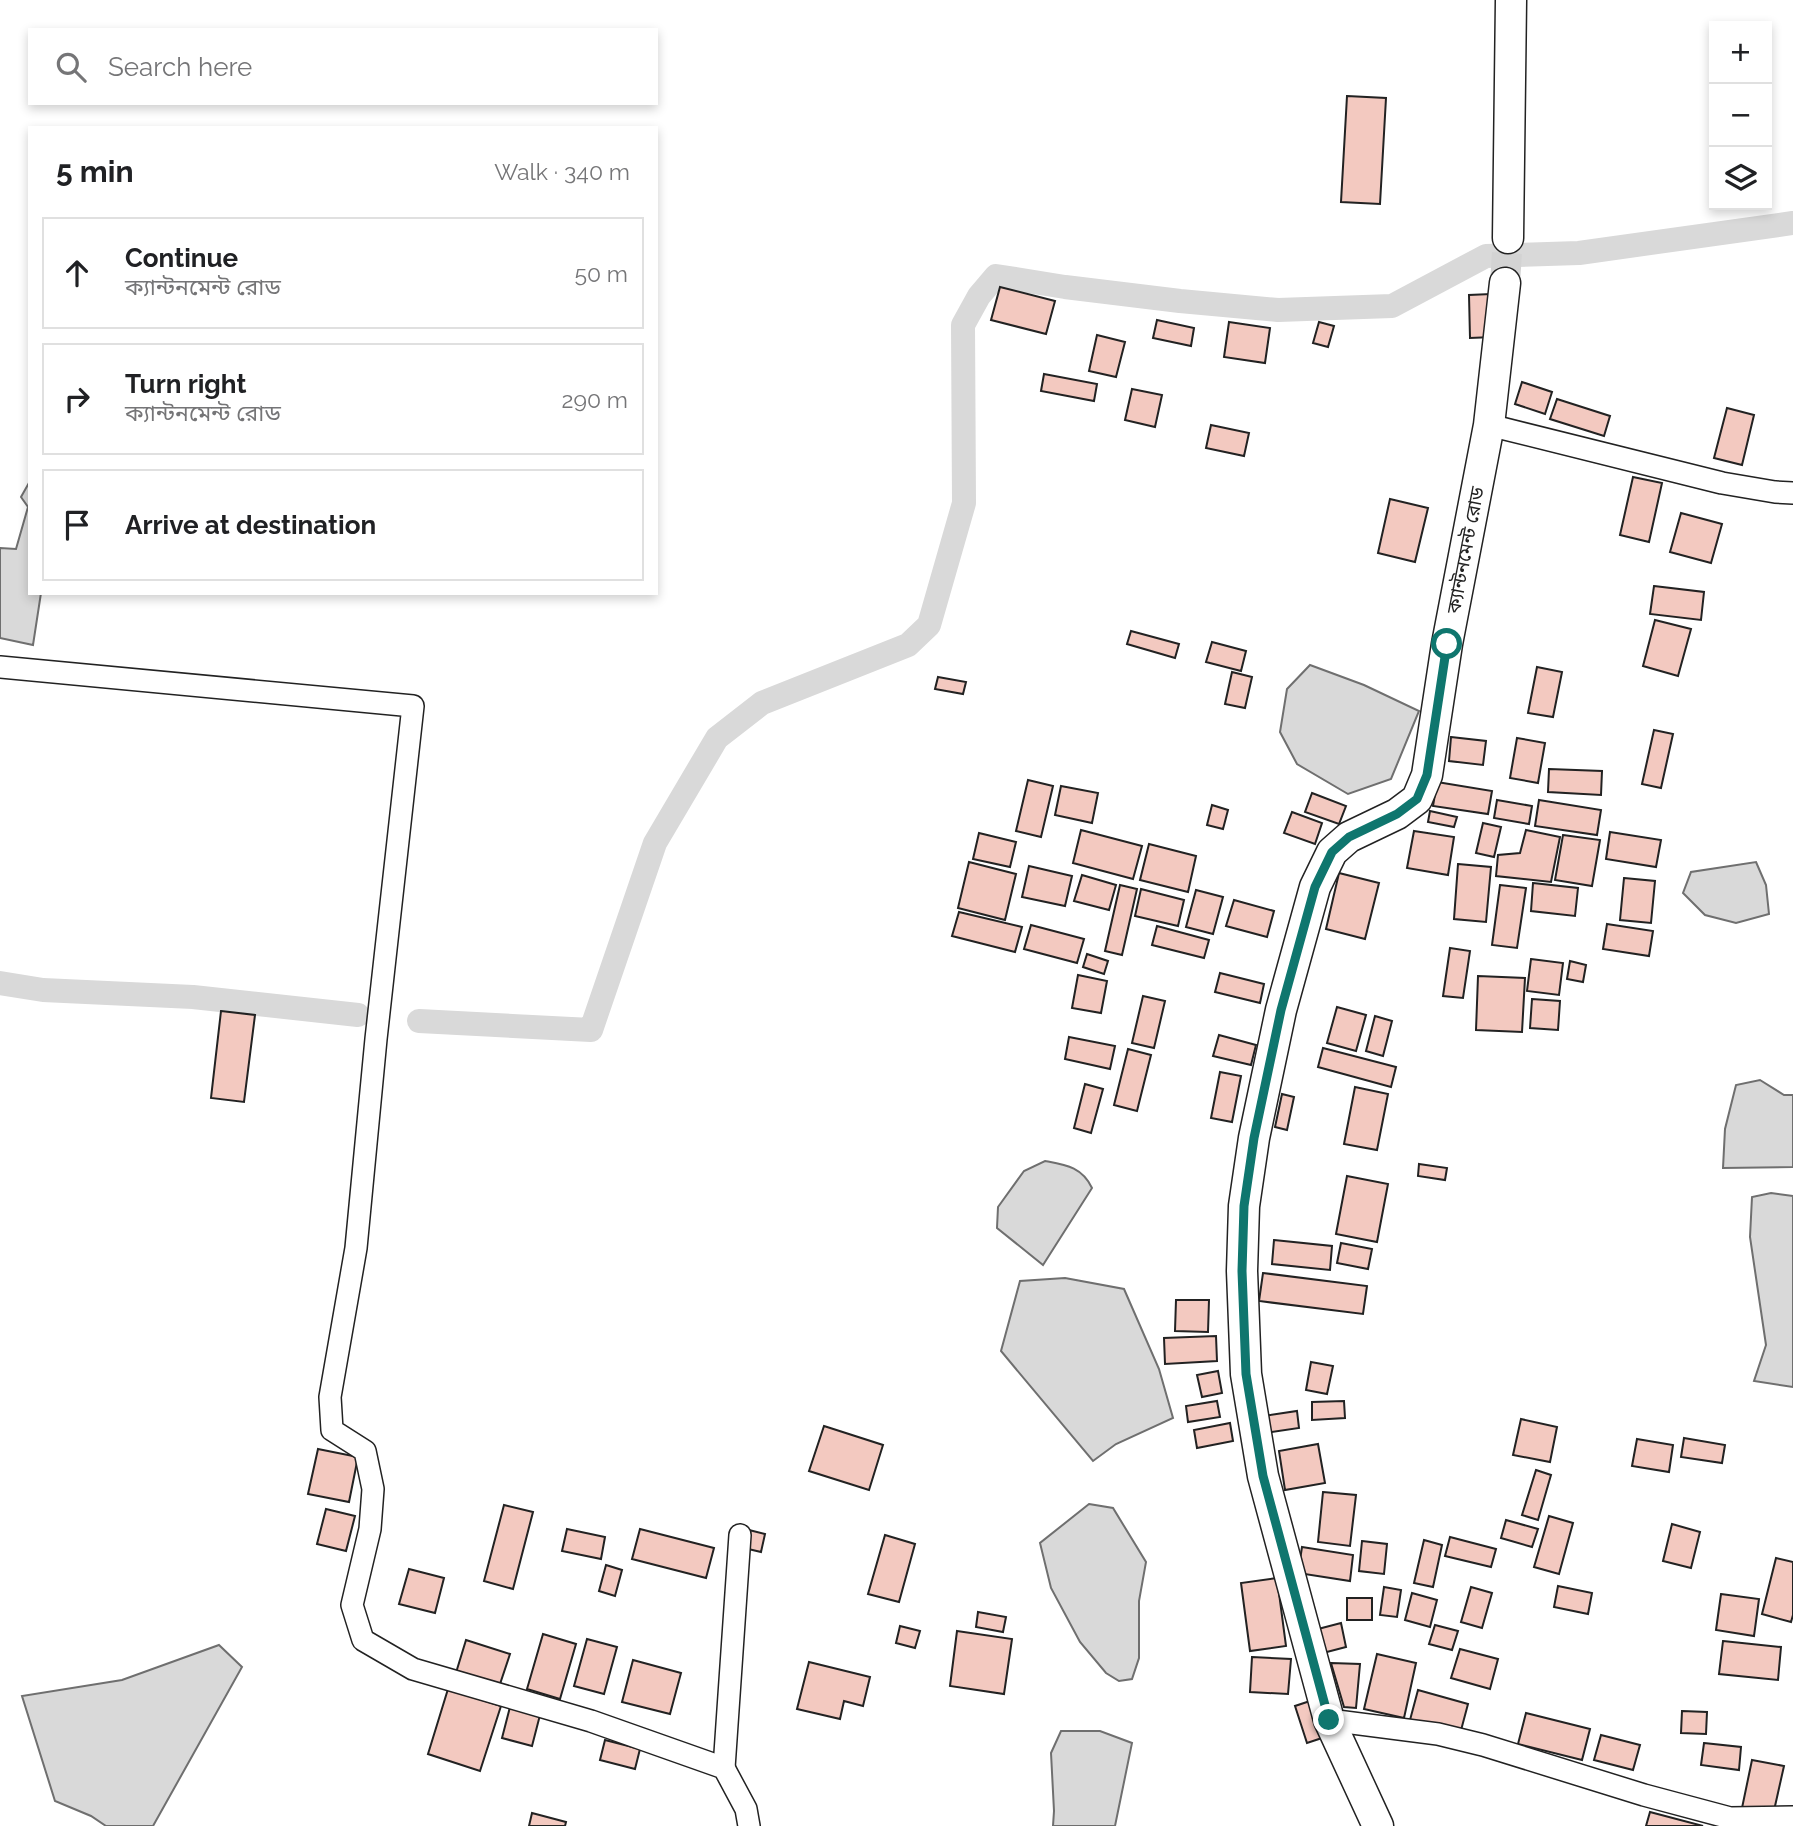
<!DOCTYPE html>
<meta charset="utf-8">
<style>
:root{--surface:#fff;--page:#f6f6f6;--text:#202124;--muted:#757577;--line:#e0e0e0}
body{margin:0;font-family:Raleway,"Noto Sans Bengali",sans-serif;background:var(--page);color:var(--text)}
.controls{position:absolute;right:21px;top:21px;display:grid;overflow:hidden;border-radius:0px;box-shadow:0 4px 10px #0003}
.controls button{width:63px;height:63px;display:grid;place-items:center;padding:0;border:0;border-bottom:2px solid var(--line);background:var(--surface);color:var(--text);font:35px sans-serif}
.stop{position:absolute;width:21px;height:21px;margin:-16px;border:5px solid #0f766e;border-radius:50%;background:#fff}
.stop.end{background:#0f766e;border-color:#fff;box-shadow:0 2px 7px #0008}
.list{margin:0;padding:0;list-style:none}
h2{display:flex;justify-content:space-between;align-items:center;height:91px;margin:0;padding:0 28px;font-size:30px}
h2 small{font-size:23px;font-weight:400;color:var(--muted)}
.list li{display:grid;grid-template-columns:46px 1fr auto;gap:21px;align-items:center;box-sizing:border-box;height:112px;margin:0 14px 14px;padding:0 14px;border:2px solid var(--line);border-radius:0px}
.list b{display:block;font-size:26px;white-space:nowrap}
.list p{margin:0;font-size:23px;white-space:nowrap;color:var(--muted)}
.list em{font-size:23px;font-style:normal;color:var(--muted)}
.icon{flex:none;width:38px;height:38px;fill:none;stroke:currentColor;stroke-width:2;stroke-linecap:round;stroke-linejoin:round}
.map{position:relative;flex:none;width:1793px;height:1826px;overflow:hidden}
.search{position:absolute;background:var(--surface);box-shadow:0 4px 10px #0003;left:28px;top:28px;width:630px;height:77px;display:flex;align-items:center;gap:18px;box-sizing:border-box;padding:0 24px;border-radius:0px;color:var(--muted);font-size:26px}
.panel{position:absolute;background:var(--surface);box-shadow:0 4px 10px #0003;left:28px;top:126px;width:630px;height:469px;border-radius:0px}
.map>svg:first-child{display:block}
</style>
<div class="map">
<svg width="1793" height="1826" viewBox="0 0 1793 1826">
<rect width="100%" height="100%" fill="#fff"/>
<g fill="#d9d9d9" stroke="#6f6f6f" stroke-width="2">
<path d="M 30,481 L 30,593 L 41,593 L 33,645 L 0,638 L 0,548 L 16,549 L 28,507 L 21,497 Z"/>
<path d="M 1310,665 L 1364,685 L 1419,711 L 1391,779 L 1348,794 L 1297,764 L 1280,732 L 1287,689 Z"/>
<path d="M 1756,862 L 1766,885 L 1769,914 L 1736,923 L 1705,915 L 1683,893 L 1691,872 Z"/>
<path d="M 1760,1080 L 1784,1095 L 1793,1095 L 1793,1167 L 1723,1168 L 1725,1129 L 1736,1085 Z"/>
<path d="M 1045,1161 C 1066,1165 1082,1167 1092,1188 L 1043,1265 L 997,1228 L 998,1207 L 1024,1171 Z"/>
<path d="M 1771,1193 L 1793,1196 L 1793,1387 L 1754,1381 L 1766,1345 L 1750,1237 L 1752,1197 Z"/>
<path d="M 1065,1278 L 1124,1289 L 1159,1369 L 1173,1418 L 1116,1444 L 1093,1461 L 1001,1351 L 1020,1281 Z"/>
<path d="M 1089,1504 L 1113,1508 L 1146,1562 L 1139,1601 L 1139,1658 L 1132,1679 L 1119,1681 L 1106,1673 L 1080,1642 L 1051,1588 L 1040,1543 Z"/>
<path d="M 219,1645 L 242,1667 L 153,1826 L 106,1826 L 91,1816 L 55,1801 L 22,1696 L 122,1680 Z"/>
<path d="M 1061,1731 L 1100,1731 L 1132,1743 L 1115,1826 L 1053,1826 L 1054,1811 L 1051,1753 Z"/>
</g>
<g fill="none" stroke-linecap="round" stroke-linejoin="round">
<g stroke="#d9d9d9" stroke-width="24">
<path d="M 0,983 L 43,990 L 193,997 L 358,1015"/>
<path d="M 419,1021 L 591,1030 L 655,843 L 717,738 L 762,703 L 908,645 L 929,625 L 964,503 L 963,325 L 979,296 L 996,276 L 1065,287 L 1180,301 L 1278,310 L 1392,306 L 1486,256 L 1579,253 L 1793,223"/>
</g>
</g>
<g fill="#f3c9c0" stroke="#222" stroke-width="2">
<path d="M 1347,96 L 1386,98 L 1380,204 L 1341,202 Z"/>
<path d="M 1000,287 L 1055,301 L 1046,334 L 991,320 Z"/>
<path d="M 1491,294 L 1493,337 L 1470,338 L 1469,295 Z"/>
<path d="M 1157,320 L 1194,328 L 1191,346 L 1153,338 Z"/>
<path d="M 1229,322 L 1270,328 L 1265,363 L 1224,357 Z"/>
<path d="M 1319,322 L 1334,326 L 1328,347 L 1313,343 Z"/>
<path d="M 1097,335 L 1125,342 L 1116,377 L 1089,371 Z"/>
<path d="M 1044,374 L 1097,384 L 1094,401 L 1041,391 Z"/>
<path d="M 1522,382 L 1552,392 L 1545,414 L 1515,404 Z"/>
<path d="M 1132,389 L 1162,395 L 1155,427 L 1125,420 Z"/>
<path d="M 1557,399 L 1610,416 L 1604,436 L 1550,419 Z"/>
<path d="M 1727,408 L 1754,415 L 1742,465 L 1714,458 Z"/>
<path d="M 1211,425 L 1249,433 L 1244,456 L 1206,448 Z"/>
<path d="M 1633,477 L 1662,483 L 1649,542 L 1620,535 Z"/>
<path d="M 1390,499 L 1428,508 L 1415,562 L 1378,553 Z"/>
<path d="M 1681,513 L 1722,524 L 1711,563 L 1670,552 Z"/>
<path d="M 1654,586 L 1704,592 L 1701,620 L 1650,614 Z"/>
<path d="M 1655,620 L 1691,629 L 1678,676 L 1643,666 Z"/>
<path d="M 1131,631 L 1179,644 L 1175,658 L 1127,644 Z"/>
<path d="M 1212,642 L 1246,651 L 1241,671 L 1206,662 Z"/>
<path d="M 1537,667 L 1562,672 L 1553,717 L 1528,713 Z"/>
<path d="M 1232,672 L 1252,677 L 1245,708 L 1225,704 Z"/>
<path d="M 938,677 L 966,682 L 963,694 L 935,689 Z"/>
<path d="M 1654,730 L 1673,734 L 1661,788 L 1642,784 Z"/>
<path d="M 1451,737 L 1486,741 L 1483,765 L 1449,761 Z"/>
<path d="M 1517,738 L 1545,743 L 1538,783 L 1510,778 Z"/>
<path d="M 1549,769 L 1602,771 L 1601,795 L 1548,792 Z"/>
<path d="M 1028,780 L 1053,786 L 1041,837 L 1016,831 Z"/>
<path d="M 1437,782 L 1492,791 L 1488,814 L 1433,806 Z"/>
<path d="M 1061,786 L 1098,793 L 1092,823 L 1055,815 Z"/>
<path d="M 1312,793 L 1346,806 L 1339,824 L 1305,812 Z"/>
<path d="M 1497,800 L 1532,806 L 1529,824 L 1494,818 Z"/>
<path d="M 1539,800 L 1601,810 L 1597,835 L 1535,826 Z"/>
<path d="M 1212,805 L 1228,810 L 1223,829 L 1207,825 Z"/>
<path d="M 1430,811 L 1457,817 L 1454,827 L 1428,822 Z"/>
<path d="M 1292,812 L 1322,823 L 1315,844 L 1284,833 Z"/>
<path d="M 1483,823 L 1501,827 L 1494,857 L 1476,853 Z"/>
<path d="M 1081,830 L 1142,846 L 1133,879 L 1073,863 Z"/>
<path d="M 1526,830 L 1560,837 L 1551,882 L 1496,876 L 1498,855 L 1520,853 Z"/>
<path d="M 1414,831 L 1454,837 L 1448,875 L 1407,868 Z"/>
<path d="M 1610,832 L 1661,840 L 1656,867 L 1606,859 Z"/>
<path d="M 979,833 L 1016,842 L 1010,867 L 973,859 Z"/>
<path d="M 1563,835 L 1600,840 L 1592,886 L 1555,880 Z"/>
<path d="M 1149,844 L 1196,856 L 1188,892 L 1140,880 Z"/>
<path d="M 969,862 L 1016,874 L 1005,920 L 958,908 Z"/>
<path d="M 1458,864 L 1491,867 L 1486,922 L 1454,919 Z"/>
<path d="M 1029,866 L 1072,876 L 1065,906 L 1022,897 Z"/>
<path d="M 1339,873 L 1379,883 L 1365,939 L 1326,929 Z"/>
<path d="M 1082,875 L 1116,885 L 1109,910 L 1074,901 Z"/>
<path d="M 1624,878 L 1655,881 L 1651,923 L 1620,920 Z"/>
<path d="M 1533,883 L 1578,888 L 1575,916 L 1531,911 Z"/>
<path d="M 1120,885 L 1137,889 L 1122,955 L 1105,951 Z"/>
<path d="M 1500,885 L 1526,888 L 1517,948 L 1492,945 Z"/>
<path d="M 1141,889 L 1184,900 L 1178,926 L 1135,916 Z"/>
<path d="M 1196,890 L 1223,897 L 1213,934 L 1186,927 Z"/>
<path d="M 1234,900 L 1274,911 L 1267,937 L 1226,926 Z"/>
<path d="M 959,912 L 1022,927 L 1015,952 L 952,936 Z"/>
<path d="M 1607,924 L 1653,931 L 1649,956 L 1603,949 Z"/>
<path d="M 1031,925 L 1084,939 L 1077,963 L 1024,949 Z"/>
<path d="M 1157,926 L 1209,940 L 1204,958 L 1152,945 Z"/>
<path d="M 1450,948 L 1470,951 L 1463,998 L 1443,996 Z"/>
<path d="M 1087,954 L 1108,961 L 1104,974 L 1083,967 Z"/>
<path d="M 1531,959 L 1563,963 L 1559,995 L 1527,991 Z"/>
<path d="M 1570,961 L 1586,965 L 1583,982 L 1567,979 Z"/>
<path d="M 1220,973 L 1264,984 L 1260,1003 L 1215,992 Z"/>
<path d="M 1078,975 L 1107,981 L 1101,1013 L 1072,1008 Z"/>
<path d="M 1478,976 L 1525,978 L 1522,1032 L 1476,1030 Z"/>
<path d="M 1143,996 L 1165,1001 L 1154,1048 L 1132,1043 Z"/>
<path d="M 1532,999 L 1560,1001 L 1558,1030 L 1530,1028 Z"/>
<path d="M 1337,1007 L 1366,1015 L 1356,1051 L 1327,1043 Z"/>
<path d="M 221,1011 L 255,1015 L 244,1102 L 211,1098 Z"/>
<path d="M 1375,1016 L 1392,1021 L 1383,1056 L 1366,1051 Z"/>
<path d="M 1219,1035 L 1256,1045 L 1251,1065 L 1213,1056 Z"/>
<path d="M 1069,1037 L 1115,1046 L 1110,1069 L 1065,1059 Z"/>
<path d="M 1323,1048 L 1396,1067 L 1391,1087 L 1318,1067 Z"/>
<path d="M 1128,1049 L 1151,1055 L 1137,1111 L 1114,1105 Z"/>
<path d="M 1220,1072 L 1241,1076 L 1232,1122 L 1211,1118 Z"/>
<path d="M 1085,1084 L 1103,1089 L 1091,1133 L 1074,1128 Z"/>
<path d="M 1355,1087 L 1388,1094 L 1377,1150 L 1344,1144 Z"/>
<path d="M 1282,1094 L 1294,1097 L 1287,1130 L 1275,1127 Z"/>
<path d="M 1419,1164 L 1447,1168 L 1445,1180 L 1418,1176 Z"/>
<path d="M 1347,1176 L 1388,1184 L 1377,1242 L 1336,1234 Z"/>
<path d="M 1274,1240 L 1332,1246 L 1330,1270 L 1272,1264 Z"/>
<path d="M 1341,1243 L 1372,1249 L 1368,1269 L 1337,1263 Z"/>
<path d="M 1263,1273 L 1367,1286 L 1363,1314 L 1259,1301 Z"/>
<path d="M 1176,1300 L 1209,1300 L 1208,1332 L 1175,1331 Z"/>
<path d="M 1216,1336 L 1217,1361 L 1165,1364 L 1164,1338 Z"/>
<path d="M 1311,1362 L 1333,1366 L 1327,1394 L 1306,1390 Z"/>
<path d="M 1218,1371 L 1222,1393 L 1202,1397 L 1197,1375 Z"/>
<path d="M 1217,1401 L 1220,1417 L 1188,1422 L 1186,1406 Z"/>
<path d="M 1344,1401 L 1345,1418 L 1312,1420 L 1312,1402 Z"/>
<path d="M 1297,1411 L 1299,1428 L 1259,1434 L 1257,1417 Z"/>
<path d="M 1521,1419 L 1557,1427 L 1550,1462 L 1513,1455 Z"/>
<path d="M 1230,1423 L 1233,1441 L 1197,1448 L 1194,1430 Z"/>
<path d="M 824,1426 L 883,1445 L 869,1490 L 809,1471 Z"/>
<path d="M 1684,1438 L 1725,1445 L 1722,1463 L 1681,1457 Z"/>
<path d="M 1637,1439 L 1673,1445 L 1669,1472 L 1632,1466 Z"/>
<path d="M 1318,1444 L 1325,1483 L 1285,1490 L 1279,1451 Z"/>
<path d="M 318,1449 L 358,1457 L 349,1502 L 308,1494 Z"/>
<path d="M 1536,1470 L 1551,1475 L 1538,1520 L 1522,1515 Z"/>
<path d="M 1323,1492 L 1356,1495 L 1350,1546 L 1318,1542 Z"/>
<path d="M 504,1505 L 533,1512 L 513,1589 L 484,1581 Z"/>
<path d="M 326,1509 L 355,1516 L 346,1551 L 317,1544 Z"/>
<path d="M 1549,1516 L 1573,1523 L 1559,1574 L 1534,1567 Z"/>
<path d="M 1506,1520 L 1538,1529 L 1532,1547 L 1501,1538 Z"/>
<path d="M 1672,1524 L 1700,1532 L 1691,1568 L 1663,1561 Z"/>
<path d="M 567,1529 L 605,1537 L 601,1559 L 562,1551 Z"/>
<path d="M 640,1529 L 714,1548 L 706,1578 L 632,1559 Z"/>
<path d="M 749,1530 L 765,1534 L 761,1552 L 744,1548 Z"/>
<path d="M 885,1535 L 915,1544 L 899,1602 L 868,1594 Z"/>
<path d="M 1450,1537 L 1496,1549 L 1491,1567 L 1445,1556 Z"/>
<path d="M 1424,1540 L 1442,1545 L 1433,1587 L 1414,1583 Z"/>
<path d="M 1362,1541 L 1387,1544 L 1384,1574 L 1359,1571 Z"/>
<path d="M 1302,1547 L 1353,1555 L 1350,1581 L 1298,1573 Z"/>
<path d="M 1776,1558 L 1793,1562 L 1793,1615 L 1791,1622 L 1762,1614 Z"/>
<path d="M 606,1565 L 622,1570 L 615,1596 L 599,1591 Z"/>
<path d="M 409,1569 L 444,1578 L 435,1613 L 399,1604 Z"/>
<path d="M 1277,1578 L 1286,1646 L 1250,1651 L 1241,1583 Z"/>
<path d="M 1558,1586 L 1592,1593 L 1588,1614 L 1554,1607 Z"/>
<path d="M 1384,1587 L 1401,1590 L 1397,1617 L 1380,1615 Z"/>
<path d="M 1471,1587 L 1492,1593 L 1482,1628 L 1461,1622 Z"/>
<path d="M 1412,1593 L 1437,1600 L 1430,1627 L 1405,1620 Z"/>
<path d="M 1721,1594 L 1759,1599 L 1754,1636 L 1716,1630 Z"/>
<rect x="1347" y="1598" width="25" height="22"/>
<path d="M 978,1612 L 1006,1617 L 1003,1632 L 976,1627 Z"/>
<path d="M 1341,1623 L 1346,1647 L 1323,1653 L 1318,1629 Z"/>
<path d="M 1435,1625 L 1458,1631 L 1452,1650 L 1429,1644 Z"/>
<path d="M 900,1626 L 920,1631 L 915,1648 L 896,1643 Z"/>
<path d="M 957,1631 L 1012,1639 L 1004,1694 L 950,1686 Z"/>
<path d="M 543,1634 L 576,1644 L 560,1699 L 527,1689 Z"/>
<path d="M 587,1639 L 617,1647 L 604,1694 L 574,1686 Z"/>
<path d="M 466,1640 L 510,1654 L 498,1690 L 455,1676 Z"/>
<path d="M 1723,1641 L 1781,1647 L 1778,1680 L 1719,1674 Z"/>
<path d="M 1460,1649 L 1498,1659 L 1490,1689 L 1451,1678 Z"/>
<path d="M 1377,1654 L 1416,1663 L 1404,1718 L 1364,1709 Z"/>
<path d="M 1252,1657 L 1291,1659 L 1288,1694 L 1250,1692 Z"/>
<path d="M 633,1660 L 681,1673 L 670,1714 L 622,1702 Z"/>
<path d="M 809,1662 L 870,1677 L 863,1706 L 844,1701 L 840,1719 L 797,1709 Z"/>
<path d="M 1331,1663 L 1360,1664 L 1356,1708 L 1344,1707 Z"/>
<path d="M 448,1689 L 501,1706 L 480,1771 L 428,1754 Z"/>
<path d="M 1418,1690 L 1468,1704 L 1460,1734 L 1410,1720 Z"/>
<path d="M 1316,1699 L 1328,1736 L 1307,1743 L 1295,1706 Z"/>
<path d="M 510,1707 L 540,1715 L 532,1746 L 502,1738 Z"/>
<path d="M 1682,1711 L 1707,1712 L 1706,1734 L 1681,1733 Z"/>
<path d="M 1526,1713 L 1590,1729 L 1582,1760 L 1518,1744 Z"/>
<path d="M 1601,1735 L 1640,1745 L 1633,1770 L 1594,1760 Z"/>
<path d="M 605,1740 L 640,1749 L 635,1769 L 600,1760 Z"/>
<path d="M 1704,1743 L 1741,1747 L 1739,1770 L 1701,1765 Z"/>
<path d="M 1752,1760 L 1784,1766 L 1773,1815 L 1742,1808 Z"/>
<path d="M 1650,1812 L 1703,1826 L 1646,1826 Z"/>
<path d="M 532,1813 L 566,1822 L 565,1826 L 529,1826 Z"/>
</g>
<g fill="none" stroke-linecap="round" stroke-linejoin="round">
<path stroke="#d3d3d3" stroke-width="30" stroke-dasharray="30 15" stroke-linecap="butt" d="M 1505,283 L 1508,238"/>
<g stroke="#222" stroke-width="24">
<g id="street">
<path d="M 1489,425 L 1722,483 L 1775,492 L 1793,493"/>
<path d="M 0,667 L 413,706 L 376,1039 L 356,1248 L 330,1397 L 332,1430 L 365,1451 L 373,1489 L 370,1529 L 352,1605 L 363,1640 L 413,1669 L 591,1721 L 724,1768 L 746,1809 L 749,1826"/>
<path d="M 1329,1720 L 1438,1734 L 1483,1745 L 1644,1795 L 1730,1818 L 1793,1817"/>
<path d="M 724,1768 L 740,1535"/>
</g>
</g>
<g stroke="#222" stroke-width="33">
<g id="secondary">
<path d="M 1508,238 L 1511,0"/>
<path d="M 1378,1826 L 1329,1720 L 1263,1476 L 1246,1374 L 1242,1271 L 1244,1206 L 1254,1138 L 1281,1010 L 1315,887 L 1332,852 L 1349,837 L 1397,814 L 1417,799 L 1427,775 L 1447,644 L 1489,425 L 1505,283"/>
</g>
</g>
<use href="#street" stroke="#fff" stroke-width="21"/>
<use href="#secondary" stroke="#fff" stroke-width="30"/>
</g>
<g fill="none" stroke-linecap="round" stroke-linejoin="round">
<path stroke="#0f766e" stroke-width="9" d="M 1329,1720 L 1263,1476 L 1246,1374 L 1242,1271 L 1244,1206 L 1254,1138 L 1281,1010 L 1315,887 L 1332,852 L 1349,837 L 1397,814 L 1417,799 L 1427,775 L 1447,644"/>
</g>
<g text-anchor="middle" stroke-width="5" stroke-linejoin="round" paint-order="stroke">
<g font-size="19" fill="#222" stroke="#fff">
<text transform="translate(1465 550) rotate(-79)" y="7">ক্যান্টনমেন্ট রোড</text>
</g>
</g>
</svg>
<div class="controls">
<button>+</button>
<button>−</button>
<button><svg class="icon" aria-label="layers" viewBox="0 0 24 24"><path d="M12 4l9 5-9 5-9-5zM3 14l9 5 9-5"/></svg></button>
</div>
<div class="stop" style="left:1447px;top:644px"></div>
<div class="stop end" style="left:1329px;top:1720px"></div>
<div class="search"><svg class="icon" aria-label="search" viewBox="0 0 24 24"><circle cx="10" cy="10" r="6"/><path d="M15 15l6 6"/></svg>Search here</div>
<section class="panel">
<h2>5 min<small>Walk · 340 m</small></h2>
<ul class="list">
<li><svg class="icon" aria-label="ahead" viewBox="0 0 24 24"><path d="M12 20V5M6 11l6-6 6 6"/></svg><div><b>Continue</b><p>ক্যান্টনমেন্ট রোড</p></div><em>50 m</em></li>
<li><svg class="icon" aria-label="right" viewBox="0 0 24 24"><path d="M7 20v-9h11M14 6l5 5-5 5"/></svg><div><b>Turn right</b><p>ক্যান্টনমেন্ট রোড</p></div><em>290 m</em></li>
<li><svg class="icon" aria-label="arrive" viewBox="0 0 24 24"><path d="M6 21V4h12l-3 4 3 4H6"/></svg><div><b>Arrive at destination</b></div></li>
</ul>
</section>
</div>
